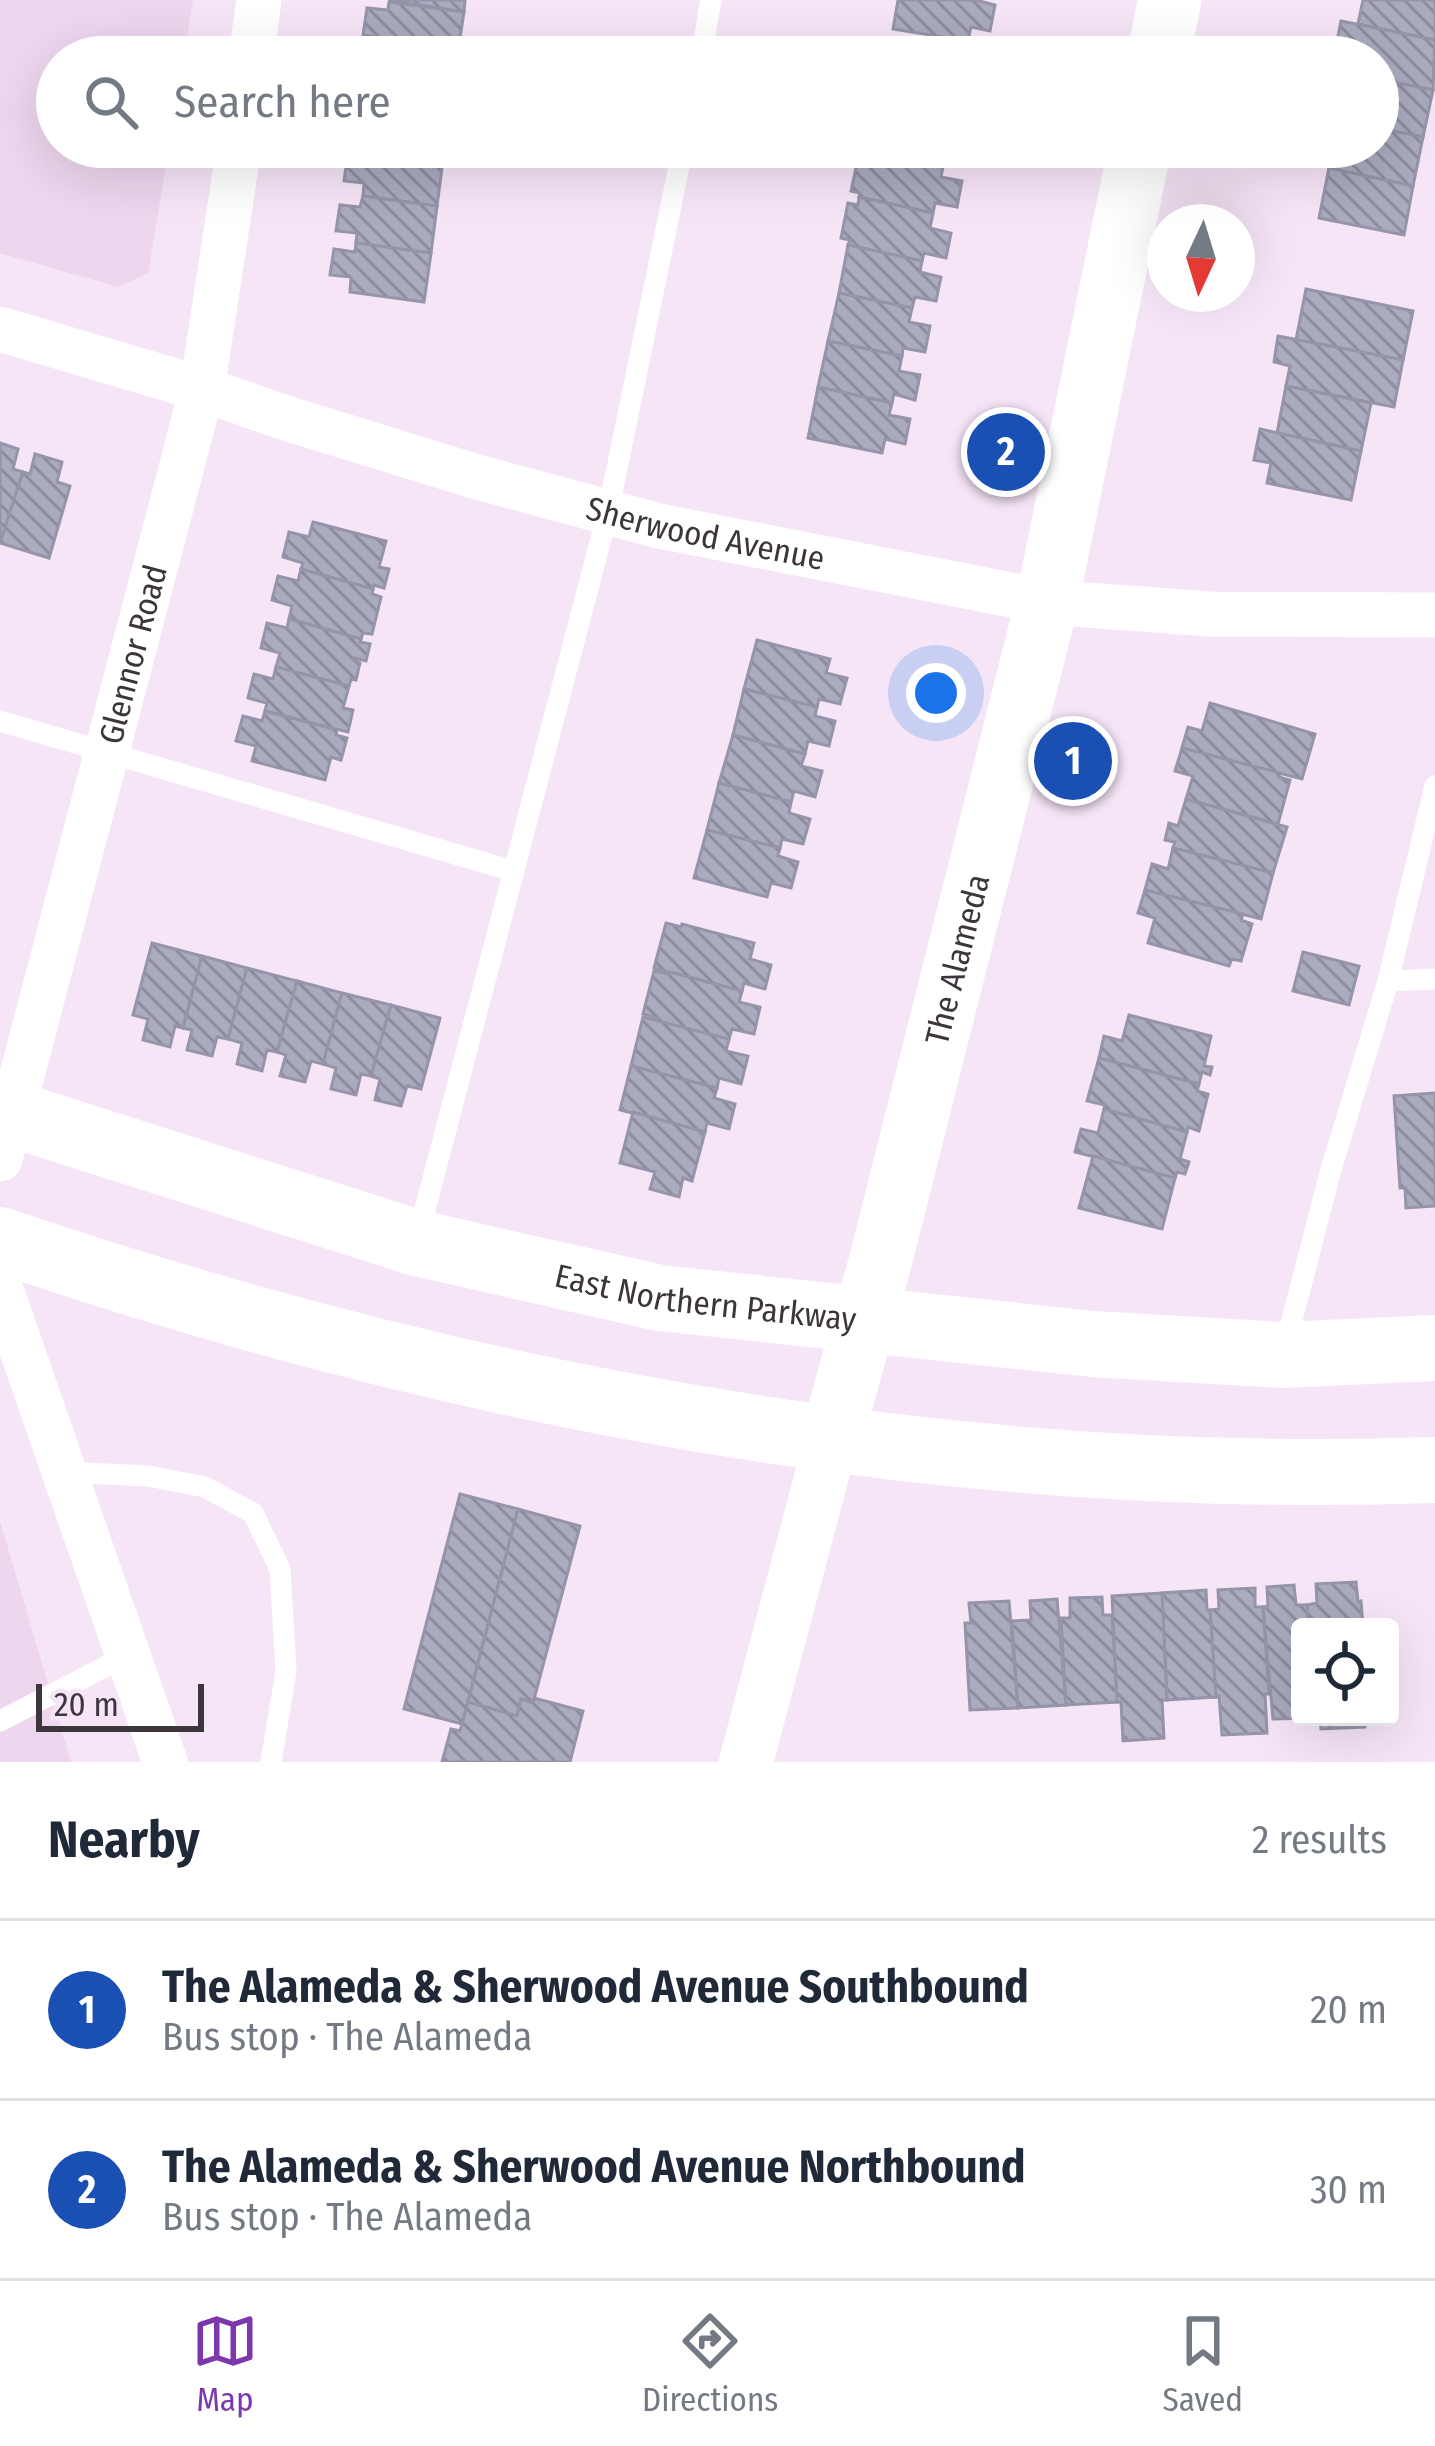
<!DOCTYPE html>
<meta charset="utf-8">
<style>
:root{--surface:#fff;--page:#f2f2f3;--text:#1f2937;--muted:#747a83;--line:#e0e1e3;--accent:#7b37ab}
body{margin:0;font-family:"Fira Sans Condensed",sans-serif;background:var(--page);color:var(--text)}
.controls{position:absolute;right:36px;bottom:36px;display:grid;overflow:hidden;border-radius:12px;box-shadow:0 12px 48px #0002}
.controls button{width:108px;height:108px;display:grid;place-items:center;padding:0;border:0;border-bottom:3px solid var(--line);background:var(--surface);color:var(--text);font:60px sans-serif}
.compass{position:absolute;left:1147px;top:204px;width:108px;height:108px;border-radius:50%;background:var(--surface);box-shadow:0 12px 48px #0002;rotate:184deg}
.scale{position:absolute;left:36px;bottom:30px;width:168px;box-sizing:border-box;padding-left:12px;border:6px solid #3c353c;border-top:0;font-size:33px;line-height:42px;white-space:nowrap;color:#3c353c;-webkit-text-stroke:9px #f6e5f7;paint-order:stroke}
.you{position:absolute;left:936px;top:693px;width:42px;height:42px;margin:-30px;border:9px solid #fff;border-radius:50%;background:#1a73e8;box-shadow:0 0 0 18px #1a73e833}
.badge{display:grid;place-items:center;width:78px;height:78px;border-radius:50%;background:var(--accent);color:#fff;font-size:39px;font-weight:700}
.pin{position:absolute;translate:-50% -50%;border:6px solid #fff;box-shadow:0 3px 12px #0006}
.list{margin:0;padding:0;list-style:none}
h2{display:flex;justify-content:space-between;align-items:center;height:156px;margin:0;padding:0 48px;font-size:51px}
h2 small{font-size:39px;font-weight:400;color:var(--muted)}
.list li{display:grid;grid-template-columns:78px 1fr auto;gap:36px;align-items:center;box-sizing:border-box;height:180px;padding:0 48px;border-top:3px solid var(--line)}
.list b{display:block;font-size:45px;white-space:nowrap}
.list p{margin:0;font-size:39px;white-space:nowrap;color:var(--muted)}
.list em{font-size:39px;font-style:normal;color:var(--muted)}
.icon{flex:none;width:66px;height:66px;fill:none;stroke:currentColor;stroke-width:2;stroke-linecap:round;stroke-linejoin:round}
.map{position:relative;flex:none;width:1435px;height:1762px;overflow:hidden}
.search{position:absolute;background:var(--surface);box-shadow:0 12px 48px #0002;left:36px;right:36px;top:36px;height:132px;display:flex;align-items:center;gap:30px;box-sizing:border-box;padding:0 42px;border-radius:66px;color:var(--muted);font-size:45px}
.sheet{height:516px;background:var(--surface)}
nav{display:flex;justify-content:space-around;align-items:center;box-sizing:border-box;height:168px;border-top:3px solid var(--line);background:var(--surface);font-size:33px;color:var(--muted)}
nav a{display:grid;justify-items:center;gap:6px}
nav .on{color:var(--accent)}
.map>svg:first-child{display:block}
</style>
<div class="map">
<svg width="1435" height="1762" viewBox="0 0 1435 1762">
<defs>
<pattern id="building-back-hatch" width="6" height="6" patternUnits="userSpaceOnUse" patternTransform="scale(3)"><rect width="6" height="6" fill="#ababc0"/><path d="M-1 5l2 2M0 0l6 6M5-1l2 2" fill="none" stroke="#8c8c9d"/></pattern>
</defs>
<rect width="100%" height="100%" fill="#f6e5f7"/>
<g fill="#edd6ee">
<path d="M 0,0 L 193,0 L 184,57 L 57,57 L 57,147 L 169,147 L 148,273 L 118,287 L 0,253 Z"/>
<path d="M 0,1521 L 71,1762 L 0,1762 Z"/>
</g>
<g fill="url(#building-back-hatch)" stroke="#9594a9" stroke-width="3">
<path d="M 389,0 L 465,0 L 464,12 Z"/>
<path d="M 898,0 L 976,0 L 995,5 L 990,31 L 971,27 L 968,41 L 893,29 Z"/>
<path d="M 1363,0 L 1435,0 L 1435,40 L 1358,24 Z"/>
<path d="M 389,2 L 464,12 L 457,57 L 382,48 L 384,38 L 363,35 L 367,8 L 388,10 Z"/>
<path d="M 1341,21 L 1435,40 L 1433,90 L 1378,79 L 1378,57 L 1351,57 L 1353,50 L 1336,46 Z"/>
<path d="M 382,48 L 446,57 L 381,57 Z"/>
<path d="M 1378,79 L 1433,90 L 1423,137 L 1378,128 Z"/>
<path d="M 1378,128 L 1423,137 L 1413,186 L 1329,168 L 1334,147 L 1378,147 Z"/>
<path d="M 369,147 L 445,147 L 443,160 L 369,150 Z"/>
<path d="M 871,147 L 969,147 L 965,163 L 945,159 L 943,167 L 870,153 Z"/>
<path d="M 369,150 L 443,160 L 437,206 L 363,196 L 364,183 L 344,181 L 348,152 L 368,156 Z"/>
<path d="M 870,153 L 943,167 L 941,177 L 962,181 L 957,207 L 935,203 L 933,213 L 859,197 L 860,193 L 851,191 L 859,154 L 869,156 Z"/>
<path d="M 1329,168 L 1413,186 L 1404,235 L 1319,218 Z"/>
<path d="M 363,196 L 437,206 L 431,253 L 356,243 L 357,233 L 336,231 L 340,205 L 360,207 Z"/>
<path d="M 859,197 L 933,213 L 930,228 L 951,233 L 946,258 L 924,253 L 922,261 L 848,245 L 850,240 L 841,238 L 848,203 L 858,205 Z"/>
<path d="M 356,243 L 431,253 L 424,302 L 350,292 L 351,277 L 330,275 L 334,249 L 355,252 Z"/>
<path d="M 848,245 L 922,261 L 920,272 L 941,277 L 936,301 L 915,297 L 912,308 L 839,293 Z"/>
<path d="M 1306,289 L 1413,311 L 1403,360 L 1296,340 Z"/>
<path d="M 839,293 L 912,308 L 909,322 L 930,326 L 925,352 L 903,348 L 902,356 L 828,341 Z"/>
<path d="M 1278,336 L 1403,360 L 1394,407 L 1286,386 L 1290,366 L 1274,362 Z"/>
<path d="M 828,341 L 902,356 L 899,371 L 920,375 L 915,400 L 894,394 L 892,403 L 818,387 Z"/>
<path d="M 1286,386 L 1371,403 L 1361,451 L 1277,433 Z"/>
<path d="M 818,387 L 892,403 L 889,415 L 910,419 L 905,444 L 885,439 L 882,453 L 808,438 Z"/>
<path d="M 1260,429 L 1361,451 L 1351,500 L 1267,483 L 1271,463 L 1254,460 Z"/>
<path d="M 0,443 L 18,449 L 13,469 L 23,472 L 0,543 Z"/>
<path d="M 35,454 L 62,462 L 57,482 L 70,486 L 49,558 L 0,543 L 23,472 L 30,474 Z"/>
<path d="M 313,522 L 386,541 L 379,567 L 389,569 L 384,588 L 374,585 L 373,589 L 301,569 L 303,563 L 283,557 L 289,532 L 309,537 Z"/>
<path d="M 301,569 L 373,589 L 372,594 L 381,597 L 372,634 L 363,633 L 361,639 L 289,619 L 292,606 L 272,600 L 278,576 L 298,581 Z"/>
<path d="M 289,619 L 361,639 L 360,642 L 370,644 L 366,661 L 355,658 L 355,661 L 360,663 L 356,680 L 351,679 L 349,686 L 276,667 L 280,653 L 261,648 L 267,623 L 287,628 Z"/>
<path d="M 757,640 L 830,659 L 826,673 L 847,678 L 840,704 L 819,699 L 817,707 L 744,689 Z"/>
<path d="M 276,667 L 349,686 L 343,708 L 353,710 L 348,732 L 265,711 L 267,703 L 248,698 L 254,674 L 273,679 Z"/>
<path d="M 744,689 L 817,707 L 815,716 L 835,721 L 829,746 L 808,741 L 805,754 L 733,735 Z"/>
<path d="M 1210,703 L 1315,734 L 1302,779 L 1182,748 L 1188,727 L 1202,731 Z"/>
<path d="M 265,711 L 337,730 L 336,735 L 347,738 L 341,760 L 331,757 L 325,780 L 252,761 L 256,746 L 236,741 L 243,716 L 262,721 Z"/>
<path d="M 733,735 L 805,754 L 801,766 L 822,771 L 815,797 L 794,791 L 791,802 L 719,783 Z"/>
<path d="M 1182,748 L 1280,773 L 1279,777 L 1290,780 L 1278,824 L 1186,799 L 1193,776 L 1175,771 Z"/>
<path d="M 719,783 L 791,802 L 789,813 L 810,819 L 803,844 L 782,839 L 780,848 L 707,830 Z"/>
<path d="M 1186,799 L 1287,827 L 1273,873 L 1173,848 L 1175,842 L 1165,840 L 1169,823 L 1178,826 Z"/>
<path d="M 707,830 L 780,848 L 778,856 L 798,862 L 791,888 L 771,883 L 767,897 L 694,878 Z"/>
<path d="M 1173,848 L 1273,873 L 1261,919 L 1145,890 L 1152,864 L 1168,869 Z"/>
<path d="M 1145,890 L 1243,914 L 1241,920 L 1252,924 L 1241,961 L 1232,959 L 1229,966 L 1148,943 L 1155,918 L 1138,913 Z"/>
<path d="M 666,923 L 681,927 L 682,924 L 754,943 L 750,959 L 771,965 L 765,989 L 744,983 L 742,991 L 654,968 Z"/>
<path d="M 152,943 L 202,956 L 183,1028 L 175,1026 L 170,1047 L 143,1040 L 148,1019 L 133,1015 Z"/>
<path d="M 1303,952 L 1359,966 L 1349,1005 L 1293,991 Z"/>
<path d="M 202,956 L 247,968 L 228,1039 L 217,1037 L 212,1056 L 187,1050 L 192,1030 L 183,1028 Z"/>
<path d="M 247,968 L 297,981 L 277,1052 L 267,1050 L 262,1071 L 237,1064 L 242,1043 L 228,1039 Z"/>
<path d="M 654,971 L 669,974 L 670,972 L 742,991 L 739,1002 L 760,1007 L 754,1034 L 732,1029 L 729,1039 L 656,1021 L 657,1018 L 643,1014 Z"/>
<path d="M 297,981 L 342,993 L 323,1064 L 311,1061 L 305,1082 L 280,1076 L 286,1055 L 277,1052 Z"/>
<path d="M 342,993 L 391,1005 L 371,1076 L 361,1074 L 356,1095 L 331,1089 L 336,1068 L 323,1064 Z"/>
<path d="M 391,1005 L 440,1018 L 421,1089 L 407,1086 L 401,1106 L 375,1100 L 380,1079 L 371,1076 Z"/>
<path d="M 1129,1015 L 1211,1036 L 1204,1066 L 1212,1067 L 1210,1075 L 1202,1072 L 1199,1084 L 1099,1058 L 1104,1036 L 1122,1041 Z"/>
<path d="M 643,1017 L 729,1039 L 726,1051 L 748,1056 L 741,1084 L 719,1078 L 717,1088 L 631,1066 Z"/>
<path d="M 1099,1058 L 1199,1084 L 1197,1091 L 1208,1094 L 1199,1131 L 1188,1127 L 1187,1132 L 1104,1109 L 1105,1105 L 1087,1101 Z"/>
<path d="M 631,1066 L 717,1088 L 714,1098 L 735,1104 L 729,1129 L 707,1123 L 705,1132 L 620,1110 Z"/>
<path d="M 1435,1093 L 1435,1206 L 1406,1208 L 1405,1188 L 1400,1188 L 1394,1096 Z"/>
<path d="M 1104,1109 L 1187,1132 L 1180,1159 L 1189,1162 L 1185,1174 L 1177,1172 L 1175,1178 L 1075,1152 L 1081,1129 L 1098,1133 Z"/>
<path d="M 633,1112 L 705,1132 L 692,1181 L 683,1178 L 679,1197 L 650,1189 L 655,1172 L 620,1163 Z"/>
<path d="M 1093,1156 L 1175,1178 L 1162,1229 L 1079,1208 Z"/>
<path d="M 460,1494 L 518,1509 L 462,1724 L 404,1709 Z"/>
<path d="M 518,1509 L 580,1526 L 533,1703 L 521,1699 L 517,1716 L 468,1702 Z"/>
<path d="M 1356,1582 L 1358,1602 L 1361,1601 L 1363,1627 L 1308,1627 L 1307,1605 L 1317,1603 L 1316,1584 Z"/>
<path d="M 1294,1585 L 1296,1605 L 1307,1605 L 1308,1627 L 1300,1627 L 1300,1717 L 1313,1718 L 1273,1719 L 1263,1607 L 1268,1606 L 1267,1587 Z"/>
<path d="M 1255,1588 L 1255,1607 L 1263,1607 L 1269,1694 L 1265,1694 L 1267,1733 L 1222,1735 L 1219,1696 L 1216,1697 L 1210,1610 L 1219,1609 L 1218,1590 Z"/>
<path d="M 1206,1590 L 1207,1610 L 1210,1610 L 1216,1697 L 1167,1700 L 1162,1593 Z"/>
<path d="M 1162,1593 L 1167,1700 L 1162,1700 L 1164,1738 L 1123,1741 L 1121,1702 L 1117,1702 L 1112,1596 Z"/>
<path d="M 1102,1597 L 1103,1615 L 1112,1615 L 1117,1702 L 1066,1705 L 1061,1618 L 1070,1618 L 1070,1598 Z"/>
<path d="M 1057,1599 L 1066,1705 L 1018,1708 L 1012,1621 L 1031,1620 L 1030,1601 Z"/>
<path d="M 1009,1601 L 1018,1708 L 970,1710 L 965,1623 L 971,1623 L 969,1603 Z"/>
<path d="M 534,1698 L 583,1711 L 570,1762 L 442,1762 L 451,1729 L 460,1731 L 468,1702 L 517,1716 L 521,1699 L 533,1703 Z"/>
<path d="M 1320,1717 L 1365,1717 L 1365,1727 L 1321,1729 Z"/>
</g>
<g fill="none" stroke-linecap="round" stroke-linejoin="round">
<g stroke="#fff" stroke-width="21">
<path d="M 701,57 L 711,0"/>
<path d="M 0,721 L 513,871"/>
<path d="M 1388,981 L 1435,979"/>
<path d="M 418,1236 L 608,512 L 683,147"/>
<path d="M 1285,1347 L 1330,1173 L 1388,981 L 1435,786"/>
<path d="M 65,1472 L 148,1476 L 205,1487 L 253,1513 L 280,1569 L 286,1671 L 271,1762"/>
<path d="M 0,1721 L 128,1655"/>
</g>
<g stroke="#fff" stroke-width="45">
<path d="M 251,57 L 259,0"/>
<path id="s1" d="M 0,329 L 202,389 L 289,419 L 474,476 L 659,526 L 1047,602 L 1209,614 L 1435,615"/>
<path id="s2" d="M 0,1159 L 202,389 L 239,147"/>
<path d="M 0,1287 L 165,1762"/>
</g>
<path stroke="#fff" stroke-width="54" d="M 746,1762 L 831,1441"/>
<g stroke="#fff" stroke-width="63">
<path d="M 1158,57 L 1170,0"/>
<path id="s3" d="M 831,1441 L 881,1259 L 1047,602 L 1140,147"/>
</g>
<g stroke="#fff" stroke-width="66">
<path id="s4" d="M 0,1110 L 417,1243 L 660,1298 L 1093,1344 L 1282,1355 L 1435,1348"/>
<path d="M 0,1240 C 462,1397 946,1487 1435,1470"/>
</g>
</g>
<g text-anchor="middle" stroke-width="9" stroke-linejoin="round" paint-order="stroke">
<g font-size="33" fill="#3c353c" stroke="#f6e5f7">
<text dy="12" stroke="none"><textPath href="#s1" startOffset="735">Sherwood Avenue</textPath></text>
<text dy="12" stroke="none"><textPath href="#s2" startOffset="522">Glennor Road</textPath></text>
<text dy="12" stroke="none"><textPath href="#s3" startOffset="498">The Alameda</textPath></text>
<text dy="12" stroke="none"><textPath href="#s4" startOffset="732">East Northern Parkway</textPath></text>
</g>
</g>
</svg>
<div class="controls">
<button><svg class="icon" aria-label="locate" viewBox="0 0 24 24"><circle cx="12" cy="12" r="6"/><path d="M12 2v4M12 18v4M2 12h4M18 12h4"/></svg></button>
</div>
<svg class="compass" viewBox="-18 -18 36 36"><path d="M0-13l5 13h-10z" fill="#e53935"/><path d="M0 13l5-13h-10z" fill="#747a83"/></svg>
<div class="scale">20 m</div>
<div class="you"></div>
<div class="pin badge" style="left:1073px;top:761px;background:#1a4fb4">1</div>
<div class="pin badge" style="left:1006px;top:452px;background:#1a4fb4">2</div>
<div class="search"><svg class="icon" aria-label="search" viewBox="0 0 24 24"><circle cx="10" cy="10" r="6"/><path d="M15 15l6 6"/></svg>Search here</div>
</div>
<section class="sheet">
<h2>Nearby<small>2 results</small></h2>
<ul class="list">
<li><span class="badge" style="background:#1a4fb4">1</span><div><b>The Alameda &amp; Sherwood Avenue Southbound</b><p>Bus stop · The Alameda</p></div><em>20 m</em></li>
<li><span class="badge" style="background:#1a4fb4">2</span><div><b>The Alameda &amp; Sherwood Avenue Northbound</b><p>Bus stop · The Alameda</p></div><em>30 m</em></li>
</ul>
</section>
<nav>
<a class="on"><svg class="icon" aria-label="map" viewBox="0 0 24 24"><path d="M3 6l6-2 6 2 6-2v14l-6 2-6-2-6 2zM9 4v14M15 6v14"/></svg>Map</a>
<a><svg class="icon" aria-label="directions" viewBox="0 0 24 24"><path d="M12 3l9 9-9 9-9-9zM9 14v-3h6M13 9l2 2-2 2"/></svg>Directions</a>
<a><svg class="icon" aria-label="saved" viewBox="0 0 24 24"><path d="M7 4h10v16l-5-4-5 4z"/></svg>Saved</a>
</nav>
